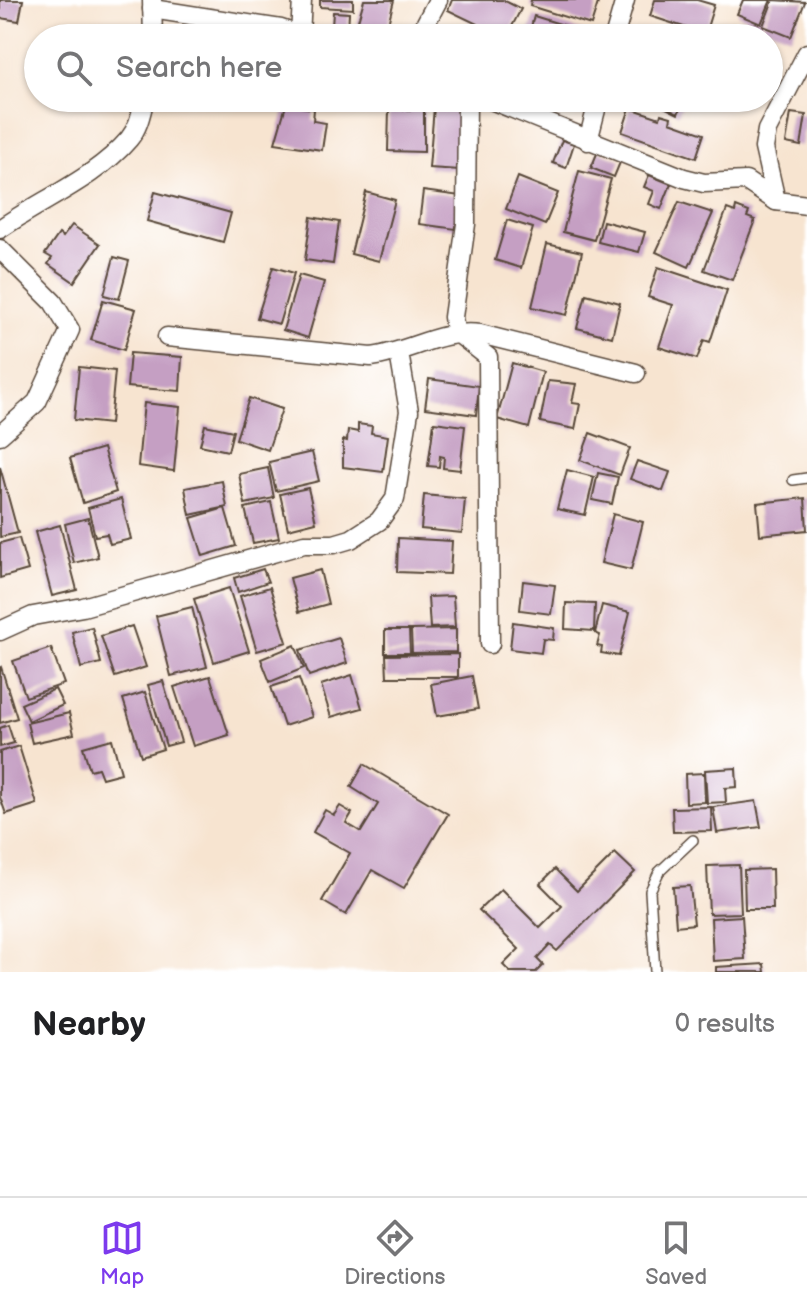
<!DOCTYPE html>
<style>
:root{--surface:#fff;--page:#f2f2f2;--text:#202124;--muted:#757577;--line:#e0e0e0;--accent:#7c3aed}
body{margin:0;font-family:"Balsamiq Sans",sans-serif;background:var(--page);color:var(--text)}
.list{margin:0;padding:0;list-style:none}
h2{display:flex;justify-content:space-between;align-items:center;height:104px;margin:0;padding:0 32px;font-size:34px}
h2 small{font-size:26px;font-weight:400;color:var(--muted)}
.icon{flex:none;width:44px;height:44px;fill:none;stroke:currentColor;stroke-width:2;stroke-linecap:round;stroke-linejoin:round}
.map{position:relative;flex:none;width:807px;height:972px;overflow:hidden}
.search{position:absolute;background:var(--surface);box-shadow:0 2px 6px #0004;left:24px;right:24px;top:24px;height:88px;display:flex;align-items:center;gap:20px;box-sizing:border-box;padding:0 28px;border-radius:44px;color:var(--muted);font-size:30px}
.sheet{height:224px;background:var(--surface)}
nav{display:flex;justify-content:space-around;align-items:center;box-sizing:border-box;height:112px;border-top:2px solid var(--line);background:var(--surface);font-size:22px;color:var(--muted)}
nav a{display:grid;justify-items:center;gap:4px}
nav .on{color:var(--accent)}
.map>svg:first-child{display:block}
</style>
<div class="map">
<svg width="807" height="972" viewBox="0 0 807 972">
<rect width="100%" height="100%" fill="#fff"/>
<filter id="ink" filterUnits="userSpaceOnUse"><feTurbulence type="fractalNoise" baseFrequency=".0125" numOctaves="2"/><feDisplacementMap in="SourceGraphic" scale="16" xChannelSelector="R" yChannelSelector="G"/><feConvolveMatrix kernelMatrix="1 2 1 2 8 2 1 2 1" color-interpolation-filters="sRGB"/></filter>
<filter id="wash" filterUnits="userSpaceOnUse"><feTurbulence type="fractalNoise" baseFrequency=".006" numOctaves="4" result="noise"/><feDisplacementMap in="SourceGraphic" scale="32" xChannelSelector="R" yChannelSelector="G"/><feGaussianBlur stdDeviation="1.8" result="paint"/><feColorMatrix in="noise" values="0 0 0 0 0 0 0 0 0 0 0 0 0 0 0 0 0 1.4 0 .05"/><feComposite in="paint" operator="in"/></filter>
<g filter="url(#wash)">
<rect width="100%" height="100%" fill="#f7e4d0"/>
<g id="blocks">
<g fill="#c59fc3">
<path d="M 0,0 L 23,0 L 19,21 L 0,18 Z"/>
<path d="M 320,0 L 353,0 L 353,9 L 320,7 Z"/>
<path d="M 364,0 L 394,0 L 386,32 L 357,24 Z"/>
<path d="M 452,0 L 503,0 L 521,9 L 506,38 L 448,10 Z"/>
<path d="M 531,0 L 599,0 L 591,25 L 530,6 Z"/>
<path d="M 655,0 L 697,0 L 714,5 L 705,34 L 650,16 Z"/>
<path d="M 743,0 L 771,0 L 761,24 L 737,14 Z"/>
<path d="M 773,0 L 805,2 L 791,37 L 763,26 Z"/>
<path d="M 333,12 L 349,13 L 348,29 L 332,27 Z"/>
<path d="M 534,16 L 586,32 L 584,38 L 528,38 Z"/>
<path d="M 465,26 L 490,38 L 459,38 Z"/>
<path d="M 550,98 L 587,98 L 582,112 Z"/>
<path d="M 646,98 L 685,98 L 678,114 Z"/>
<path d="M 286,105 L 314,109 L 313,121 L 326,123 L 322,150 L 275,143 Z"/>
<path d="M 434,107 L 464,109 L 460,170 L 429,168 Z"/>
<path d="M 630,108 L 660,118 L 661,114 L 671,117 L 670,122 L 704,134 L 696,158 L 622,132 Z"/>
<path d="M 389,109 L 424,110 L 424,152 L 388,151 Z"/>
<path d="M 791,113 L 806,115 L 801,146 L 786,143 Z"/>
<path d="M 562,140 L 574,144 L 566,168 L 553,163 Z"/>
<path d="M 598,151 L 621,160 L 614,177 L 591,168 Z"/>
<path d="M 579,171 L 611,179 L 594,240 L 563,232 Z"/>
<path d="M 649,175 L 671,184 L 661,209 L 649,204 L 654,191 L 644,187 Z"/>
<path d="M 518,177 L 558,193 L 545,225 L 506,209 Z"/>
<path d="M 423,191 L 461,196 L 456,229 L 419,224 Z"/>
<path d="M 155,192 L 231,213 L 223,242 L 147,221 Z"/>
<path d="M 366,192 L 395,200 L 379,261 L 351,254 Z"/>
<path d="M 679,202 L 713,213 L 689,267 L 656,252 Z"/>
<path d="M 736,207 L 749,212 L 747,217 L 755,220 L 732,280 L 704,270 L 727,209 L 735,212 Z"/>
<path d="M 311,217 L 339,222 L 333,264 L 305,260 Z"/>
<path d="M 507,220 L 533,228 L 521,268 L 495,260 Z"/>
<path d="M 603,221 L 645,232 L 639,252 L 598,242 Z"/>
<path d="M 72,225 L 100,244 L 74,282 L 48,264 L 52,258 L 45,254 L 59,234 L 63,237 Z"/>
<path d="M 547,244 L 582,252 L 567,315 L 532,307 Z"/>
<path d="M 114,257 L 129,261 L 119,299 L 104,295 Z"/>
<path d="M 273,267 L 294,273 L 279,324 L 257,318 Z"/>
<path d="M 658,267 L 727,290 L 710,342 L 704,340 L 697,359 L 659,347 L 673,305 L 648,297 Z"/>
<path d="M 299,275 L 324,282 L 308,338 L 283,330 Z"/>
<path d="M 586,294 L 620,303 L 612,337 L 577,328 Z"/>
<path d="M 103,300 L 136,309 L 124,350 L 91,340 Z"/>
<path d="M 130,353 L 182,357 L 180,391 L 127,387 Z"/>
<path d="M 512,363 L 543,372 L 529,428 L 497,419 Z"/>
<path d="M 79,367 L 115,371 L 110,424 L 74,420 Z"/>
<path d="M 429,379 L 479,386 L 476,415 L 425,408 Z"/>
<path d="M 548,381 L 576,384 L 572,403 L 580,404 L 575,429 L 540,422 Z"/>
<path d="M 249,398 L 282,409 L 268,450 L 236,439 Z"/>
<path d="M 144,403 L 180,407 L 174,471 L 138,466 Z"/>
<path d="M 434,422 L 465,426 L 460,470 L 443,468 L 444,457 L 440,456 L 439,467 L 428,466 Z"/>
<path d="M 358,424 L 372,426 L 371,433 L 388,436 L 383,472 L 343,467 L 343,440 L 347,441 L 348,430 L 358,432 Z"/>
<path d="M 205,425 L 233,431 L 228,451 L 200,445 Z"/>
<path d="M 590,433 L 630,448 L 620,475 L 580,460 Z"/>
<path d="M 103,448 L 116,492 L 83,503 L 70,458 Z"/>
<path d="M 312,452 L 319,481 L 276,491 L 269,462 Z"/>
<path d="M 637,461 L 670,472 L 663,491 L 630,479 Z"/>
<path d="M 0,467 L 18,533 L 0,537 Z"/>
<path d="M 268,468 L 274,498 L 245,504 L 239,474 Z"/>
<path d="M 567,470 L 594,477 L 585,515 L 557,509 Z"/>
<path d="M 598,473 L 618,477 L 612,504 L 592,500 Z"/>
<path d="M 222,481 L 227,507 L 190,515 L 185,488 Z"/>
<path d="M 308,488 L 316,522 L 288,529 L 280,494 Z"/>
<path d="M 424,495 L 465,499 L 462,533 L 421,529 Z"/>
<path d="M 805,498 L 807,530 L 760,535 L 757,503 Z"/>
<path d="M 121,499 L 131,539 L 110,544 L 107,534 L 95,536 L 88,508 Z"/>
<path d="M 271,502 L 279,538 L 253,543 L 245,508 Z"/>
<path d="M 225,508 L 236,546 L 203,556 L 191,518 Z"/>
<path d="M 613,514 L 643,522 L 631,570 L 601,563 Z"/>
<path d="M 88,518 L 98,557 L 74,563 L 65,524 Z"/>
<path d="M 60,525 L 77,590 L 52,596 L 35,532 Z"/>
<path d="M 19,538 L 28,570 L 0,578 L 0,543 Z"/>
<path d="M 398,538 L 452,541 L 450,574 L 397,572 Z"/>
<path d="M 263,569 L 268,582 L 238,592 L 234,578 Z"/>
<path d="M 320,570 L 328,604 L 299,612 L 290,578 Z"/>
<path d="M 523,581 L 555,585 L 551,614 L 520,610 Z"/>
<path d="M 270,587 L 287,642 L 257,651 L 240,596 Z"/>
<path d="M 229,588 L 249,651 L 214,662 L 194,599 Z"/>
<path d="M 453,596 L 455,627 L 430,628 L 428,597 Z"/>
<path d="M 566,603 L 595,604 L 594,631 L 565,629 Z"/>
<path d="M 602,605 L 630,612 L 619,656 L 601,653 L 602,647 L 597,646 L 600,635 L 595,633 Z"/>
<path d="M 192,607 L 207,667 L 171,676 L 156,616 Z"/>
<path d="M 513,622 L 554,628 L 553,640 L 543,639 L 541,653 L 510,649 Z"/>
<path d="M 132,626 L 146,667 L 115,677 L 101,636 Z"/>
<path d="M 92,627 L 101,663 L 81,668 L 72,632 Z"/>
<path d="M 456,629 L 456,652 L 412,653 L 411,630 Z"/>
<path d="M 385,630 L 409,630 L 410,653 L 385,653 Z"/>
<path d="M 339,638 L 347,663 L 309,676 L 300,650 Z"/>
<path d="M 295,645 L 304,668 L 270,682 L 261,659 Z"/>
<path d="M 51,648 L 64,684 L 26,697 L 13,661 Z"/>
<path d="M 458,654 L 458,677 L 387,677 L 386,655 Z"/>
<path d="M 1,667 L 17,718 L 0,723 L 0,668 Z"/>
<path d="M 352,675 L 362,708 L 331,717 L 321,685 Z"/>
<path d="M 210,676 L 229,735 L 193,746 L 174,687 Z"/>
<path d="M 472,676 L 478,709 L 437,716 L 431,684 Z"/>
<path d="M 299,678 L 312,717 L 284,726 L 271,687 Z"/>
<path d="M 163,681 L 181,742 L 166,746 L 148,685 Z"/>
<path d="M 55,689 L 63,705 L 29,721 L 21,704 Z"/>
<path d="M 145,692 L 163,749 L 141,756 L 123,699 Z"/>
<path d="M 69,713 L 74,734 L 32,743 L 27,723 Z"/>
<path d="M 8,725 L 14,743 L 0,747 L 0,728 Z"/>
<path d="M 112,739 L 121,773 L 102,778 L 98,768 L 90,770 L 83,747 Z"/>
<path d="M 19,746 L 37,804 L 6,814 L 0,797 L 0,752 Z"/>
<path d="M 364,764 L 448,814 L 404,888 L 372,870 L 346,915 L 322,901 L 350,853 L 313,832 L 325,810 L 334,815 L 340,806 L 352,813 L 346,823 L 361,832 L 378,804 L 351,787 Z"/>
<path d="M 736,768 L 737,787 L 725,788 L 726,802 L 707,803 L 705,770 Z"/>
<path d="M 704,773 L 705,802 L 686,803 L 685,774 Z"/>
<path d="M 756,801 L 761,827 L 717,833 L 713,807 Z"/>
<path d="M 711,807 L 712,831 L 673,832 L 672,808 Z"/>
<path d="M 615,853 L 635,872 L 557,951 L 550,945 L 537,959 L 543,965 L 536,972 L 510,972 L 503,965 L 519,949 L 479,910 L 501,889 L 540,928 L 562,906 L 540,884 L 555,869 L 577,891 Z"/>
<path d="M 739,865 L 741,913 L 709,914 L 707,866 Z"/>
<path d="M 772,869 L 773,909 L 745,909 L 744,870 Z"/>
<path d="M 690,886 L 694,924 L 676,926 L 673,887 Z"/>
<path d="M 742,916 L 745,959 L 713,961 L 711,918 Z"/>
<path d="M 764,964 L 765,972 L 716,972 L 716,967 Z"/>
</g>
</g>
</g>
<g filter="url(#ink)">
<use href="#blocks" fill-opacity="0" stroke="#574639" stroke-width="2"/>
<g fill="none" stroke-linecap="round" stroke-linejoin="round">
<g stroke="#574639" stroke-width="12">
<g id="service">
<path d="M 793,480 L 807,478"/>
<path d="M 655,972 L 650,891 L 659,872 L 693,840"/>
</g>
</g>
<g stroke="#574639" stroke-width="21">
<g id="minor">
<path d="M 152,0 L 153,38"/>
<path d="M 152,9 L 281,29 L 309,38"/>
<path d="M 300,35 L 302,0"/>
<path d="M 418,38 L 438,0"/>
<path d="M 614,38 L 625,0"/>
<path d="M 467,98 L 466,224 L 453,317 L 455,331 L 488,357 L 490,644"/>
<path d="M 486,98 L 684,178 L 704,183 L 746,181 L 776,201 L 807,205"/>
<path d="M 588,141 L 599,98"/>
<path d="M 776,201 L 764,148 L 767,130 L 807,53"/>
<path d="M 0,229 C 41,200 96,178 129,139 C 139,127 141,113 145,98"/>
<path d="M 0,249 L 53,302 L 70,330 L 37,402 L 0,435"/>
<path d="M 167,337 L 371,357 C 410,352 441,329 480,334 L 636,373"/>
<path d="M 0,631 L 33,616 L 83,607 L 304,544 L 334,544 L 351,539 L 379,521 L 395,499 L 409,411 L 399,353"/>
</g>
</g>
<use href="#service" stroke="#fff" stroke-width="9"/>
<use href="#minor" stroke="#fff" stroke-width="18"/>
</g>
</g>
</svg>
<div class="search"><svg class="icon" aria-label="search" viewBox="0 0 24 24"><circle cx="10" cy="10" r="6"/><path d="M15 15l6 6"/></svg>Search here</div>
</div>
<section class="sheet">
<h2>Nearby<small>0 results</small></h2>
<ul class="list">
</ul>
</section>
<nav>
<a class="on"><svg class="icon" aria-label="map" viewBox="0 0 24 24"><path d="M3 6l6-2 6 2 6-2v14l-6 2-6-2-6 2zM9 4v14M15 6v14"/></svg>Map</a>
<a><svg class="icon" aria-label="directions" viewBox="0 0 24 24"><path d="M12 3l9 9-9 9-9-9zM9 14v-3h6M13 9l2 2-2 2"/></svg>Directions</a>
<a><svg class="icon" aria-label="saved" viewBox="0 0 24 24"><path d="M7 4h10v16l-5-4-5 4z"/></svg>Saved</a>
</nav>
